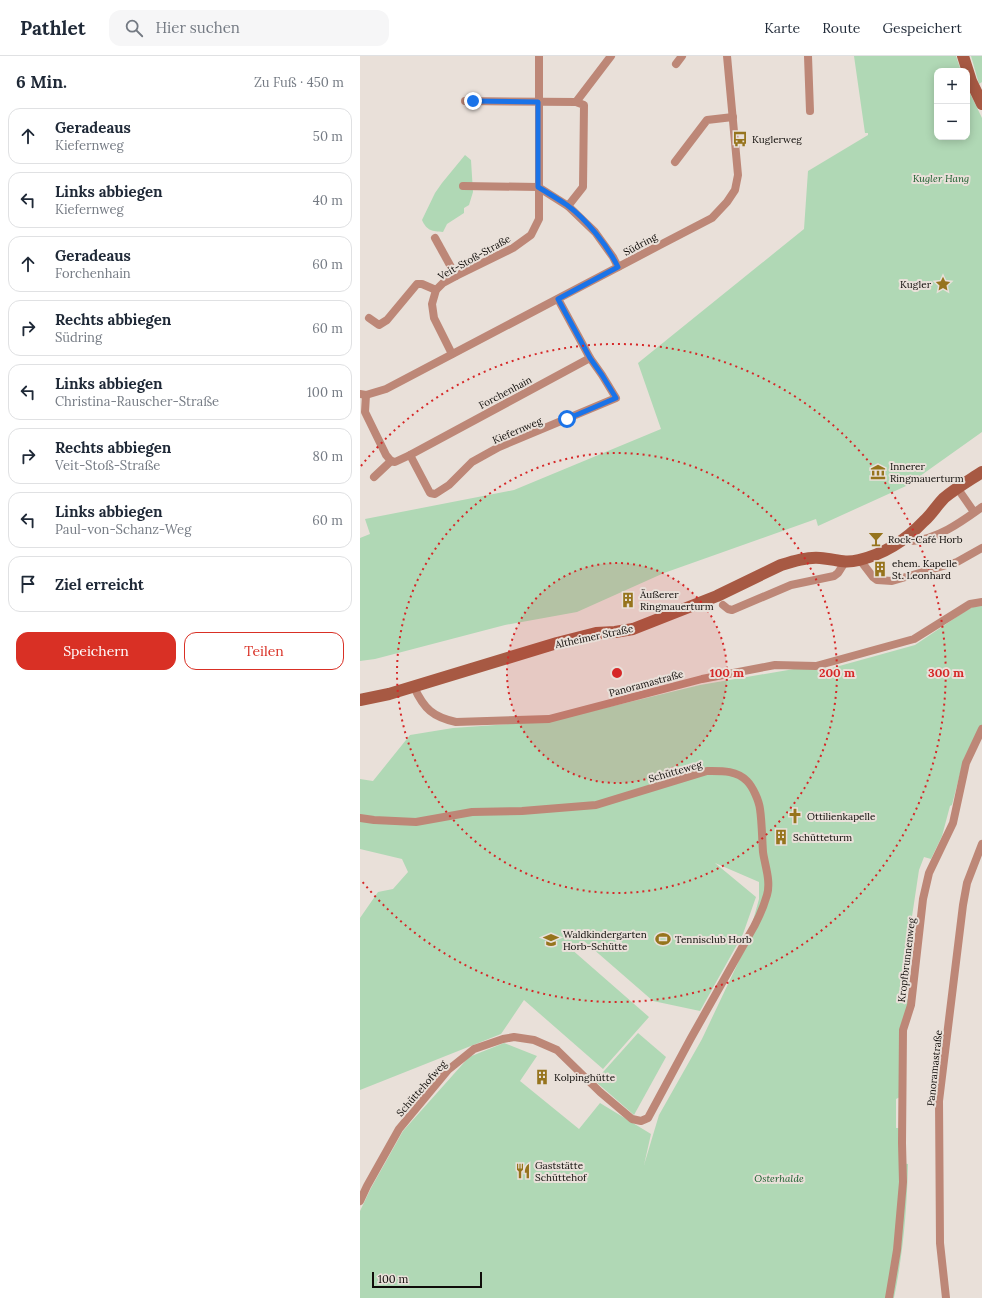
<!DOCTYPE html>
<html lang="de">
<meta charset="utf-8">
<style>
:root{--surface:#fff;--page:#f6f6f7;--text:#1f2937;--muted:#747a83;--line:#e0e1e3;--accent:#d93025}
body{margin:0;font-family:Lora,serif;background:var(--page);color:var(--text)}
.controls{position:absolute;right:12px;top:12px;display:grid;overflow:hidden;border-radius:8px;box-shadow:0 2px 10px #0003}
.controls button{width:36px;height:36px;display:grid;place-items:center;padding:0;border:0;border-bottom:1px solid var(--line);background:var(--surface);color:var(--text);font:20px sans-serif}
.scale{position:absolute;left:12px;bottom:10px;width:110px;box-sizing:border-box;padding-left:4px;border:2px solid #100d0a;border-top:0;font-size:11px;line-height:14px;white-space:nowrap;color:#100d0a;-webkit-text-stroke:3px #e9e0d9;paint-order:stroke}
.stop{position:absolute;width:12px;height:12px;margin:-9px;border:3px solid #1a73e8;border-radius:50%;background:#fff}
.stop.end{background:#1a73e8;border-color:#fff;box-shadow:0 1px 4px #0008}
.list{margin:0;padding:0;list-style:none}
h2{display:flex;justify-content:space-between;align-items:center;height:52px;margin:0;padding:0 16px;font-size:17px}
h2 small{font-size:13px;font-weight:400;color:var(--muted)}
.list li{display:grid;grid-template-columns:26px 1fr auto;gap:12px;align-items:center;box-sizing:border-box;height:56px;margin:0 8px 8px;padding:0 8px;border:1px solid var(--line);border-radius:12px}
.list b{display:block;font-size:15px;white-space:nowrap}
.list p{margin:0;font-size:13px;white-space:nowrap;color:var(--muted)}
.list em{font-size:13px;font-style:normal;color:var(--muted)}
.actions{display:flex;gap:8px;padding:12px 16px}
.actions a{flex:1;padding:9px 0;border:1px solid var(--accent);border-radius:12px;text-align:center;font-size:14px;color:var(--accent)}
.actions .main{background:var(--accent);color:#fff}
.icon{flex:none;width:22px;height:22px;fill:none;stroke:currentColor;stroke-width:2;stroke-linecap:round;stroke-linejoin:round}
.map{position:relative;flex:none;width:622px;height:1242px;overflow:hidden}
header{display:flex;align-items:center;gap:24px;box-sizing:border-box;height:56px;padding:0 20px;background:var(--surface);border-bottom:1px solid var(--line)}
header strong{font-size:19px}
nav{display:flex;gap:22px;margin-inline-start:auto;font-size:14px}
.search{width:280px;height:36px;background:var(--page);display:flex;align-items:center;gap:10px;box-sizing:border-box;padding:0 14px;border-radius:12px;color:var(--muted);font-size:15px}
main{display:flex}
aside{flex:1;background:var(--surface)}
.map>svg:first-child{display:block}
</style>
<header>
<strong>Pathlet</strong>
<div class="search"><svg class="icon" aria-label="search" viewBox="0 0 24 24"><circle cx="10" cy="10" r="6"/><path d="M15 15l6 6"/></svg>Hier suchen</div>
<nav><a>Karte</a><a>Route</a><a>Gespeichert</a></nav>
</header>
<main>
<aside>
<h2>6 Min.<small>Zu Fuß · 450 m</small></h2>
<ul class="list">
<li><svg class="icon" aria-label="ahead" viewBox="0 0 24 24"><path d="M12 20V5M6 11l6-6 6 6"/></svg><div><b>Geradeaus</b><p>Kiefernweg</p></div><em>50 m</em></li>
<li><svg class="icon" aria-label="left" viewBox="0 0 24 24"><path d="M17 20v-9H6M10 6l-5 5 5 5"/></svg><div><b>Links abbiegen</b><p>Kiefernweg</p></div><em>40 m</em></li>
<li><svg class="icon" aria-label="ahead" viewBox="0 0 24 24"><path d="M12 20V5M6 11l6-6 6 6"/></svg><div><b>Geradeaus</b><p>Forchenhain</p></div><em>60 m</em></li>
<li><svg class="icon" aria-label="right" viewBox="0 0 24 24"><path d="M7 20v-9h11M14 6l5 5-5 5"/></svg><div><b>Rechts abbiegen</b><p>Südring</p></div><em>60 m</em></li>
<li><svg class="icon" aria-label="left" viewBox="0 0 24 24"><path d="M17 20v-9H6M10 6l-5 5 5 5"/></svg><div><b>Links abbiegen</b><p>Christina-Rauscher-Straße</p></div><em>100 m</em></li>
<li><svg class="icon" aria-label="right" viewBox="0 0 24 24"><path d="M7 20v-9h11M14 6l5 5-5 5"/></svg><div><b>Rechts abbiegen</b><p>Veit-Stoß-Straße</p></div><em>80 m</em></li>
<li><svg class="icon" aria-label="left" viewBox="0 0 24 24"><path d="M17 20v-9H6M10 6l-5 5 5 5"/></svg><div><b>Links abbiegen</b><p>Paul-von-Schanz-Weg</p></div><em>60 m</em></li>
<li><svg class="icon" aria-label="arrive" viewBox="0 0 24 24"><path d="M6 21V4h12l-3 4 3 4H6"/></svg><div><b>Ziel erreicht</b></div></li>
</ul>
<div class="actions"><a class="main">Speichern</a><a>Teilen</a></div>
</aside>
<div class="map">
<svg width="622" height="1242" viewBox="0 0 622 1242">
<rect width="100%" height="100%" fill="#e9e0d9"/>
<g fill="#b0d8b5">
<path d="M 494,0 L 596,0 L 601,15 L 577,15 L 577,81 L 607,81 L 607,31 L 622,62 L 622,376 L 546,430 L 458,470 L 456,463 L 304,517 L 217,556 L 145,569 L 15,603 L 0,605 L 0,482 L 10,478 L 5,463 L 154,434 L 301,373 L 278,307 L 444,173 L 448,115 L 508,79 L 508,77 L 505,77 Z"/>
<path d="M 611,0 L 622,0 L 622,26 L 619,28 Z"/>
<path d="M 105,99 L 111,104 L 113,136 L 109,149 L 104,152 L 104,157 L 87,168 L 83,176 C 72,175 67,175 62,164 L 75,137 L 82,127 Z"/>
<path d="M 622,550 L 622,669 L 604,702 L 592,749 L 590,750 L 582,780 L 571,803 L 564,801 L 559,814 L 548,887 L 546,943 L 551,945 L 545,984 L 540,1041 L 536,1043 L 536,1072 L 540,1072 L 540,1107 L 548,1108 C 547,1153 543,1198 534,1242 L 0,1242 L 0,1155 L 11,1132 L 43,1075 L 109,1001 L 144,987 L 177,1000 L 160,1025 L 219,1073 L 240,1047 L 291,1078 L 284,1109 L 299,1059 L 342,983 L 386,890 L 399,843 L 399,826 L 355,807 L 396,841 L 383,878 L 340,955 L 293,945 L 224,885 L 210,892 L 289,961 L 243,1013 L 164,944 L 141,978 L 0,1034 L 0,862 L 18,836 L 33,833 L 48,816 L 42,803 L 0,793 L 0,723 L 13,725 L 50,679 L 93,672 L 191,665 L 340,629 L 434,613 L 472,612 L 555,589 L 604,556 L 613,551 Z"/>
<path d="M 278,977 L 306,1001 L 274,1059 L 235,1025 Z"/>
</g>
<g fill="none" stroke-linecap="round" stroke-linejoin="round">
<g stroke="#bd8777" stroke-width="8">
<path d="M 448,0 L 450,55"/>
<path d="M 316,8 L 322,0"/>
<path d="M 105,45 L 216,46"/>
<path d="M 315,106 L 347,64 L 373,61"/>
<path d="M 103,130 L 178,131 L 208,150 L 235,176 L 253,201 L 258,211"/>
<path d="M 208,150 L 223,131 L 224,49 L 216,46 L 251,0"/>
<path d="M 75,182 L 96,220"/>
<path d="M 9,262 L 19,269 L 27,264 L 57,228 L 62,228 L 76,234"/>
<path d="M 92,298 L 74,262 L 72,248 L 76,234 L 83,227 L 96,220 L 153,192 L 171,179 L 179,163 L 179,0"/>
<path d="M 0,338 L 6,339 L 26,333 L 300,189 L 352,162 L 367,146 L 375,134 L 378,119 L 367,0"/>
<path d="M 6,339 L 5,356 L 26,399 L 31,405"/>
<path d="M 50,399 L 70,437 L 75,438 L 89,429 L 112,406 L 139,391 L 256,342 L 242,319 L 230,302"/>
<path d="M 14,421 L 31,405 L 35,406 L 50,399 L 230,302 L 198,243"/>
<path d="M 598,433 L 614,456"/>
<path d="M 547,481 L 552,485 C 578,483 601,466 622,451"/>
<path d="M 500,504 L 513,521 L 517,524 L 532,525 L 597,506 L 622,492"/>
<path d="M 363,549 L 368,553 L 372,554 L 431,529 L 474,520 L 478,517 L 485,506"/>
<path d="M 54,631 C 64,653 73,661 96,666 L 189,663 L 342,623 L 415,609 L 456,610 L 554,583 L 610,548 L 622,546"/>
<path d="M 0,762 L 14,764 L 56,766 L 112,756 L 162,755 L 236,749 L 347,715 C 361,715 376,714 387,725 C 393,731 399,745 400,753 C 402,767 402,782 403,796 C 405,810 411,825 407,839 C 403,853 396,868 388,881 L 331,982 L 288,1062 L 281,1065 L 272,1063 L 240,1036 L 197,994 L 174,984 L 154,981 L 143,983 L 114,993 L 88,1014 L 39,1073 L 7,1130 L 0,1145"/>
<path d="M 529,1242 L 537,1194 L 543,1126 L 542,1087 L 543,974 L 551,949 L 563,843 L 569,817 L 593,767 L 606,707 L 622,673"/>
<path d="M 586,1242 L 580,1187 L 579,1045 L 603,849 L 607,827 L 622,788"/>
</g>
<g stroke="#a75943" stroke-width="12">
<path d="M 603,0 L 611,25 L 622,48"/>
<path d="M 0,644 L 29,638 L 197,587 L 236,577 L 255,576 L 273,573 L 357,540 L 421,509 C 434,505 447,501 460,502 C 476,503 483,508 499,504 C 524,498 547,483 564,465 C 572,458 577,449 584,442 C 596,432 610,424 622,416"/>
</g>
</g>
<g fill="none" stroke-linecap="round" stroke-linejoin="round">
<path stroke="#1a73e8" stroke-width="5" d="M 113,45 L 178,46 L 178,131 C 188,137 198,143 207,149 C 227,164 247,189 258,211 L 198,243 L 230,302 L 242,319 L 256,342 L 207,363"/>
</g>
<circle cx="257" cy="617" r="110" fill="#d62828" fill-opacity=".12"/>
<g fill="none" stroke="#d62828" stroke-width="2" stroke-dasharray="2 4">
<circle cx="257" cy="617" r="110"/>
<circle cx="257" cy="617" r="220"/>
<path d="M1 410A329 329 0 1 1 1 824"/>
</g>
<defs>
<g id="bus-bare" transform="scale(1.2)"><path d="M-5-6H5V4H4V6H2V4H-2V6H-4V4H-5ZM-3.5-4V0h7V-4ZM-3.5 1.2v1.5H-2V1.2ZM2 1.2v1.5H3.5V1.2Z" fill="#96741d" stroke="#e9e0d9" stroke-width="2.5" paint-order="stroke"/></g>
<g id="sight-bare" transform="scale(1.2)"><path d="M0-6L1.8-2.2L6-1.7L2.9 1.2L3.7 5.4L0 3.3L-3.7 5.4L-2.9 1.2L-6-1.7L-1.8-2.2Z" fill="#96741d" stroke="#e9e0d9" stroke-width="2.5" paint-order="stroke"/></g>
<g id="museum-bare" transform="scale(1.2)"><path d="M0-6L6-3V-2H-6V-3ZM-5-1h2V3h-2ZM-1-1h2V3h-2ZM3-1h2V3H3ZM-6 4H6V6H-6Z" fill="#96741d" stroke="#e9e0d9" stroke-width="2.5" paint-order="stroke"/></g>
<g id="bar-bare" transform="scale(1.2)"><path d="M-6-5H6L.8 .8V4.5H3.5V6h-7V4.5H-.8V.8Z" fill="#96741d" stroke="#e9e0d9" stroke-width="2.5" paint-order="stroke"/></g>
<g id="building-bare" transform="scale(1.2)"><path d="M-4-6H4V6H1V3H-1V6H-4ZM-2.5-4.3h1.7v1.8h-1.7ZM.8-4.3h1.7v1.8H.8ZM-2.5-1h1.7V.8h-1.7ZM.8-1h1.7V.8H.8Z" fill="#96741d" stroke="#e9e0d9" stroke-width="2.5" paint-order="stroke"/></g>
<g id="church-bare" transform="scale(1.2)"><path d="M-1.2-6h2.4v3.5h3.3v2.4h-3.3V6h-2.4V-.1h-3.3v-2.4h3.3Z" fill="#96741d" stroke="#e9e0d9" stroke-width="2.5" paint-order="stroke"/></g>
<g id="stadium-bare" transform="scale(1.2)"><path d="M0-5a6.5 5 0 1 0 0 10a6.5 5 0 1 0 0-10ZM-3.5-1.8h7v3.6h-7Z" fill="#96741d" stroke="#e9e0d9" stroke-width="2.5" paint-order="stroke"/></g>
<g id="school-bare" transform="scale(1.2)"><path d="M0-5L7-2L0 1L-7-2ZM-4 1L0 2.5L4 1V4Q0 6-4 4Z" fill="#96741d" stroke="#e9e0d9" stroke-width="2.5" paint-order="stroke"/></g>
<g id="restaurant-bare" transform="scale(1.2)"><path d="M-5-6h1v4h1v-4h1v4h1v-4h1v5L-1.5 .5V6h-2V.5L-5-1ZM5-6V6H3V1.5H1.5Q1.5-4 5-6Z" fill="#96741d" stroke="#e9e0d9" stroke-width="2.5" paint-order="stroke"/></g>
</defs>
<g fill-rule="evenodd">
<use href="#bus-bare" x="380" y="83"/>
<use href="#sight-bare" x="583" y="228"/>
<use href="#museum-bare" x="518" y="416"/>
<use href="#bar-bare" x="516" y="483"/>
<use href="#building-bare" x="520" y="513"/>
<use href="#building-bare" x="268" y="544"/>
<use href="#church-bare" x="435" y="760"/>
<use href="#building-bare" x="421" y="781"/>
<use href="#stadium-bare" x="303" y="883"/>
<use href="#school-bare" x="191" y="884"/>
<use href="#building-bare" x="182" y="1021"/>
<use href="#restaurant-bare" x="163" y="1115"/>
</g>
<g text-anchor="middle" stroke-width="4" stroke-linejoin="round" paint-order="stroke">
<g font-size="10" fill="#100d0a" stroke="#e9e0d9" text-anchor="start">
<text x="392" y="87">Kuglerweg</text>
<text x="571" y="232" text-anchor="end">Kugler</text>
<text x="530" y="414">Innerer<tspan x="530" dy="12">Ringmauerturm</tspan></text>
<text x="528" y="487">Rock-Café Horb</text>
<text x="532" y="511">ehem. Kapelle<tspan x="532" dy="12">St. Leonhard</tspan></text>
<text x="280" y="542">Äußerer<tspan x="280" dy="12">Ringmauerturm</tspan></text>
<text x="447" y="764">Ottilienkapelle</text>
<text x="433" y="785">Schütteturm</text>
<text x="203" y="882">Waldkindergarten<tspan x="203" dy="12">Horb-Schütte</tspan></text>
<text x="315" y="887">Tennisclub Horb</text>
<text x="194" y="1025">Kolpinghütte</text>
<text x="175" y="1113">Gaststätte<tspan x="175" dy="12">Schüttehof</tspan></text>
</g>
<g font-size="10" font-style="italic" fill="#1a5d2d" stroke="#e9e0d9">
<text x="581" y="126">Kugler Hang</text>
<text x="419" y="1126">Osterhalde</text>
</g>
<g font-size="10" fill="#100d0a" stroke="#e9e0d9">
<text transform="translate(280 188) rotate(-28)" y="4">Südring</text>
<text transform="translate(114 201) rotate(-29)" y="4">Veit-Stoß-Straße</text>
<text transform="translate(145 336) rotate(-28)" y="4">Forchenhain</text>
<text transform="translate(157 374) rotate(-23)" y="4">Kiefernweg</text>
<text transform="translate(234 580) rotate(-12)" y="4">Altheimer Straße</text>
<text transform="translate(286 627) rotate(-15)" y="4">Panoramastraße</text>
<text transform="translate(315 715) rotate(-16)" y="4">Schütteweg</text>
<text transform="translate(546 904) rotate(-83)" y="4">Kropfbrunnenweg</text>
<text transform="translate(574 1012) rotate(-84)" y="4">Panoramastraße</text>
<text transform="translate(61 1032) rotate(-49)" y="4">Schüttehofweg</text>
</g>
</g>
<circle cx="257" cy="617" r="6" fill="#d62828" stroke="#e9e0d9" stroke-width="2"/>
<g font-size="12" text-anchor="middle" font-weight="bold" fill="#d62828" stroke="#e9e0d9" stroke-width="4" stroke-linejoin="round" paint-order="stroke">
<text x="367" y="621">100 m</text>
<text x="477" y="621">200 m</text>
<text x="586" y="621">300 m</text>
</g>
</svg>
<div class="controls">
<button>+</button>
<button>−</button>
</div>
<div class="scale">100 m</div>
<div class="stop" style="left:207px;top:363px"></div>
<div class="stop end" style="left:113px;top:45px"></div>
</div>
</main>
